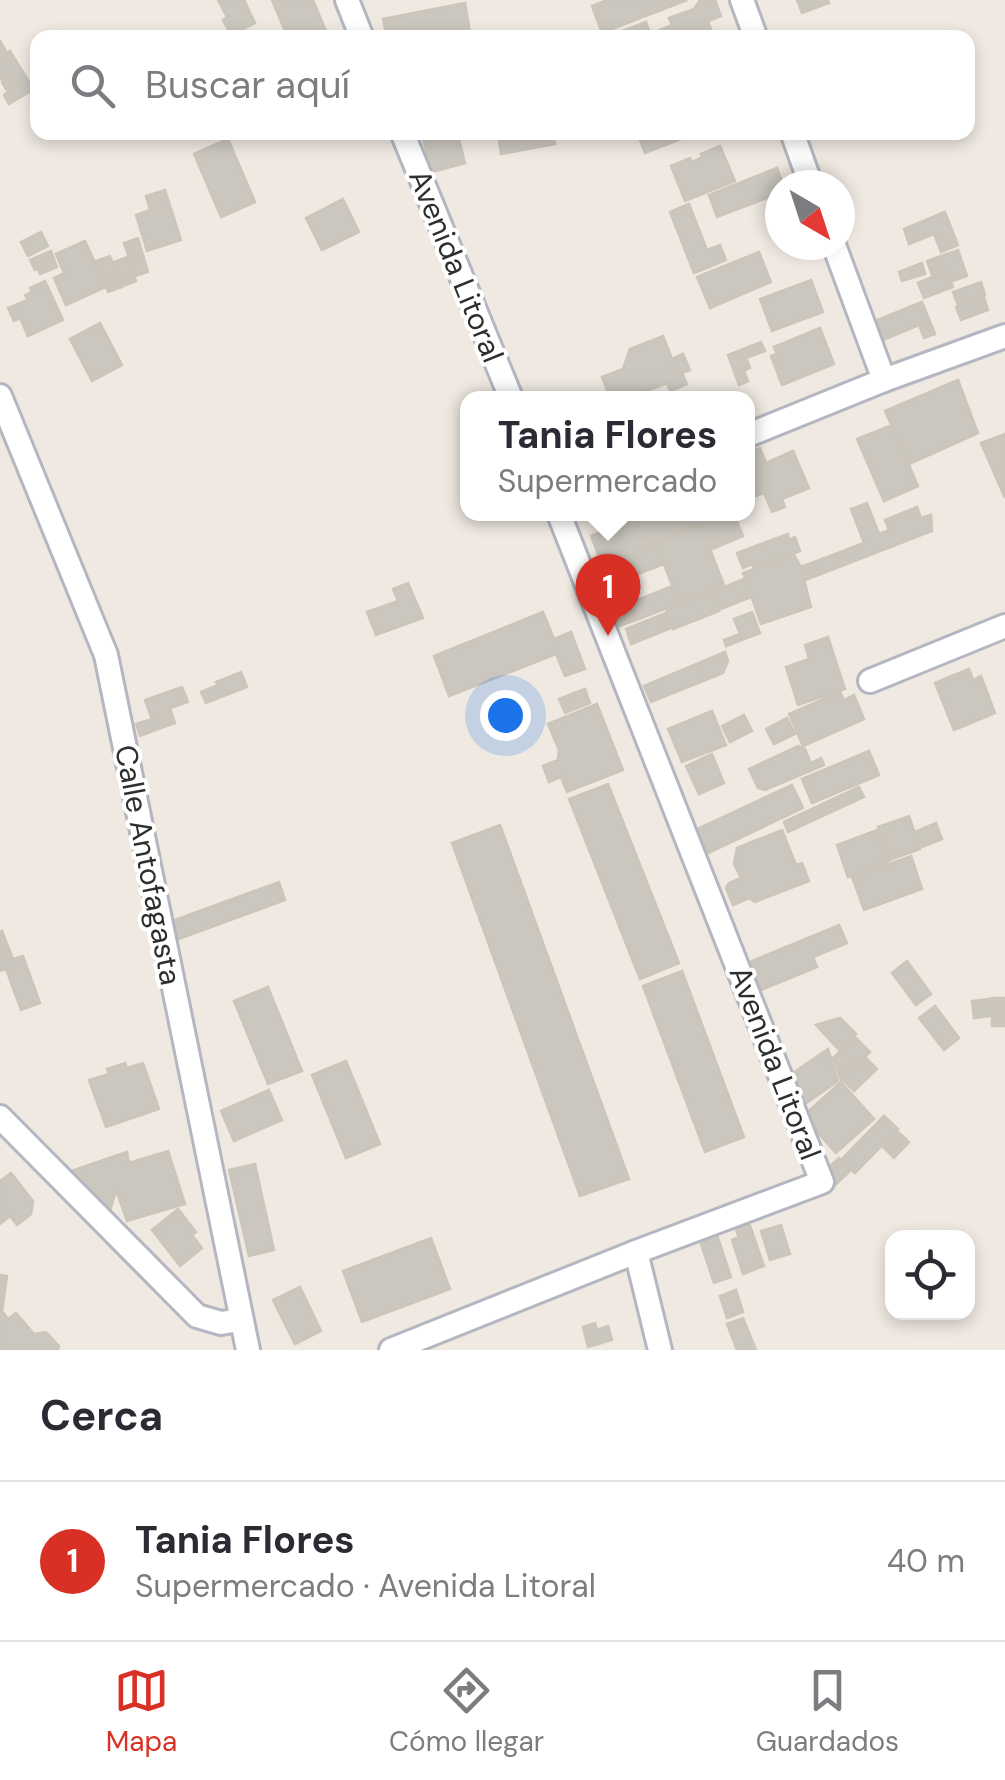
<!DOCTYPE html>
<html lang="es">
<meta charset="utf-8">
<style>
:root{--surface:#fff;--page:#f2f2f3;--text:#2b2b33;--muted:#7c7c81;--line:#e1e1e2;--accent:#d93025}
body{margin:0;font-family:"DM Sans",sans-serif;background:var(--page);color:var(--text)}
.controls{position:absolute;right:30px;bottom:30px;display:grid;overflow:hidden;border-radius:20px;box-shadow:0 5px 15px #0003}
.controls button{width:90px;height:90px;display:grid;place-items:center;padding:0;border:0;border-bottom:2px solid var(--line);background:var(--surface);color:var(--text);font:50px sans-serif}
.compass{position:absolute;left:765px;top:170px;width:90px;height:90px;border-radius:50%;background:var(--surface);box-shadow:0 5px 15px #0003;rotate:141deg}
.you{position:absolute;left:505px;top:715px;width:35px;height:35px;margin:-25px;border:8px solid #fff;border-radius:50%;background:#1a73e8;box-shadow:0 0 0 15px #1a73e833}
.badge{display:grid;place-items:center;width:65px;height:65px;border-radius:50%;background:var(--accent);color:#fff;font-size:32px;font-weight:700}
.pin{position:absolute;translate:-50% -82px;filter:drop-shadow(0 2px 5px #0008)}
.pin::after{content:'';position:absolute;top:52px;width:35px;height:30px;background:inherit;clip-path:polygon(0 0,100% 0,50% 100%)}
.popup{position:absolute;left:460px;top:391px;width:295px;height:130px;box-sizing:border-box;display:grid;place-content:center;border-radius:20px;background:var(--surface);filter:drop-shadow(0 2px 8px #0005);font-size:32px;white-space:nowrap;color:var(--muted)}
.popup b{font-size:38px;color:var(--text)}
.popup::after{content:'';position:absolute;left:50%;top:100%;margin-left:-20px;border:20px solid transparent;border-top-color:var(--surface)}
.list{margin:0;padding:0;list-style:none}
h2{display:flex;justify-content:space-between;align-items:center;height:130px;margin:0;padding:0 40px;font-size:42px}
h2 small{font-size:32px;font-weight:400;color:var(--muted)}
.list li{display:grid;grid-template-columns:65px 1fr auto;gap:30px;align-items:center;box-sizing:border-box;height:160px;padding:0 40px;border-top:2px solid var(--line)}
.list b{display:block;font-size:38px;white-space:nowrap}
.list p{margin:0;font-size:32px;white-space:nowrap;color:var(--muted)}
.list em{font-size:32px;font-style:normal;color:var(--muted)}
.icon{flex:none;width:55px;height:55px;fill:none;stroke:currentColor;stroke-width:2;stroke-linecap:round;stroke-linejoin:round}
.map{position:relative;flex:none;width:1005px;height:1350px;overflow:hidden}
.search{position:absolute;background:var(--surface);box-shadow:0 5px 15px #0003;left:30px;right:30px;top:30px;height:110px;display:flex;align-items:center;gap:25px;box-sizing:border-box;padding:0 35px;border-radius:20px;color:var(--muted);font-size:38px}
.sheet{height:290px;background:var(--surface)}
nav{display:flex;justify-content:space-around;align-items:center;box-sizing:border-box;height:140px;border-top:2px solid var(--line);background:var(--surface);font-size:28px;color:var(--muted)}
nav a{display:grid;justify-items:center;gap:5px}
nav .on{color:var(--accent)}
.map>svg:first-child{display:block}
</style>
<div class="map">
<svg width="1005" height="1350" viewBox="0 0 1005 1350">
<rect width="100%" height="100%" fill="#efe9e1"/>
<g fill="#cbc7bf" stroke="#cbc5ba" stroke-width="2.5">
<path d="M 218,0 L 244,0 L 255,23 L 231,35 L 223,20 L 227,17 Z"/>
<path d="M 272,0 L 313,0 L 326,31 L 310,38 L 288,38 Z"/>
<path d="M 607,0 L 687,0 L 602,33 L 592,6 Z"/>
<path d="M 700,0 L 715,0 L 721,16 L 708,21 L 713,35 L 706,38 L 661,38 L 658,31 L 672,25 L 669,18 L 694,9 Z"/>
<path d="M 797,0 L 828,0 L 829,3 L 802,13 Z"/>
<path d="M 465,3 L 471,38 L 387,38 L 383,19 Z"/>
<path d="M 646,22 L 651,36 L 646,38 L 605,38 Z"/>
<path d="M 0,41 L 7,53 L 10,51 L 26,77 L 6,89 L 2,82 L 4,80 L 3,78 L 0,79 Z"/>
<path d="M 26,77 L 34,89 L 9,104 L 4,95 L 8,92 L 7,89 Z"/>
<path d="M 433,132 L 457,132 L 465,163 L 432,172 L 422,135 Z"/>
<path d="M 498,132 L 553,132 L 555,144 L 501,154 Z"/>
<path d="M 637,132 L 699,132 L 645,153 Z"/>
<path d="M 228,139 L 255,202 L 221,217 L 194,154 Z"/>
<path d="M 720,146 L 735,181 L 685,201 L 671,166 L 690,158 L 692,162 L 702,157 L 701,154 Z"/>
<path d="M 777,168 L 783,185 L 780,185 L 780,193 L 717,217 L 709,195 Z"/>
<path d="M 165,190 L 181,240 L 147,251 L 136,215 L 150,210 L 146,196 Z"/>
<path d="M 343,199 L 359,232 L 322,250 L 306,218 Z"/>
<path d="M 689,204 L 707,250 L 720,245 L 726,260 L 694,273 L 670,212 Z"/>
<path d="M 945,212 L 958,245 L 941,252 L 934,234 L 909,244 L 904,229 Z"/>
<path d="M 41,232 L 48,246 L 28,256 L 21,242 Z"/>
<path d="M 138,238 L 148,272 L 135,276 L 124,243 Z"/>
<path d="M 85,241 L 106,287 L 66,305 L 54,278 L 64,273 L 56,254 Z"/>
<path d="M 958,250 L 967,276 L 953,281 L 949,269 L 932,275 L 927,261 Z"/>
<path d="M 51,251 L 57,267 L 40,274 L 38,269 L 35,270 L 30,260 Z"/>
<path d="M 759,252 L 771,282 L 710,308 L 697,277 Z"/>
<path d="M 110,256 L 122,287 L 108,292 L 96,261 Z"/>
<path d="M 127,257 L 136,281 L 123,286 L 114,262 Z"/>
<path d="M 922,263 L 925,274 L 902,281 L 899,272 Z"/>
<path d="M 947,271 L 953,287 L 924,298 L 918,283 Z"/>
<path d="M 811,280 L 823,312 L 772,331 L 760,299 Z"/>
<path d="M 45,281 L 63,320 L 28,336 L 20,318 L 14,321 L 8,308 L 28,300 L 25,295 L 32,292 L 30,288 Z"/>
<path d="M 981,282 L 985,295 L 958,305 L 953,292 Z"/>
<path d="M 984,297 L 988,310 L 961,320 L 956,307 Z"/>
<path d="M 922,302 L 935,334 L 924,338 L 919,325 L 878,342 L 870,323 Z"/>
<path d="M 100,323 L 122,365 L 92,381 L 70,339 Z"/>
<path d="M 820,328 L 834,364 L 782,385 L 771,356 L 777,354 L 774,347 Z"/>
<path d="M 663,336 L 672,359 L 683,354 L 690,370 L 682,373 L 687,384 L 670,391 L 667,383 L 639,394 L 641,398 L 610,397 L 602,377 L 623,369 L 630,349 Z"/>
<path d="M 761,342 L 765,351 L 746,358 L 750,368 L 744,371 L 748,381 L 739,385 L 728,355 Z"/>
<path d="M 958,380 L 978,433 L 909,464 L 885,411 Z"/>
<path d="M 892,425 L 918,486 L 884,501 L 857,439 Z"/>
<path d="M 1005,434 L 1005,498 L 981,443 Z"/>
<path d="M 760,448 L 766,463 L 793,451 L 809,488 L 782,499 L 785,507 L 772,512 L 764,493 L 748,499 L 748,459 L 754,456 L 752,451 Z"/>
<path d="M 867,503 L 879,534 L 889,530 L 885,520 L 917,507 L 921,518 L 931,515 L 932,531 L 806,580 L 801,567 L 864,543 L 851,509 Z"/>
<path d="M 634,514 L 734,514 L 743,536 L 712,549 L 701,524 L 647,546 Z"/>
<path d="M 635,518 L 646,547 L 602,564 L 591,536 Z"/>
<path d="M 701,526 L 724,585 L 679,603 L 656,544 Z"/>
<path d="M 788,534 L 789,540 L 795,537 L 800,551 L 754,568 L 752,564 L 743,568 L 737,553 Z"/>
<path d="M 656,544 L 664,564 L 607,586 L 599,566 Z"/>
<path d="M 794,555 L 801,567 L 811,607 L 761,624 L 743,573 Z"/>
<path d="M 744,579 L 751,597 L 718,610 L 712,592 Z"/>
<path d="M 408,583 L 423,618 L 376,635 L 367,612 L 398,601 L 393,589 Z"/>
<path d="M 672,586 L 679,603 L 637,620 L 630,603 Z"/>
<path d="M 711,591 L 719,611 L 673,629 L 666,609 Z"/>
<path d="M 628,599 L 636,620 L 617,627 L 609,607 Z"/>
<path d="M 543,612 L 554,639 L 571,632 L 585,669 L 565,676 L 556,654 L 449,696 L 434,656 Z"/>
<path d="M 752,612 L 760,633 L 726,646 L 724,640 L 740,634 L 734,619 Z"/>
<path d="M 666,613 L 671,628 L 631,644 L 626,629 Z"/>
<path d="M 828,637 L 845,689 L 798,705 L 786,667 L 809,659 L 805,645 Z"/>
<path d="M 725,652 L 728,661 L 723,673 L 651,702 L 644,686 Z"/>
<path d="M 969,669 L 973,680 L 981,676 L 995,713 L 954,730 L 935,683 Z"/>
<path d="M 241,672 L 247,687 L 206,703 L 201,692 L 218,685 L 216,682 Z"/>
<path d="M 182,687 L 188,702 L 170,708 L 175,723 L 140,736 L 136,724 L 152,719 L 145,700 Z"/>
<path d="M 585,689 L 590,703 L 565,713 L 559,699 Z"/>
<path d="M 840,692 L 844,700 L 854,695 L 864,719 L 803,746 L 789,714 Z"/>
<path d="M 597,704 L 623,770 L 567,792 L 561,777 L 549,782 L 543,766 L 558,760 L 559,750 L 548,724 Z"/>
<path d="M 712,711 L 726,745 L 682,762 L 668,729 Z"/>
<path d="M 744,715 L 752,731 L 730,742 L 722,726 Z"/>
<path d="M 787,718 L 795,734 L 774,744 L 766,729 Z"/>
<path d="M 798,746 L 805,749 L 811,763 L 821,758 L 824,765 L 765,790 L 758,788 L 749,769 Z"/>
<path d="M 869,751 L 879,775 L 812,803 L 802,779 Z"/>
<path d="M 712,754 L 724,783 L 699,794 L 686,766 Z"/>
<path d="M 608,784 L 679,963 L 640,979 L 569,799 Z"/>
<path d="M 792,785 L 803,808 L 706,854 L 695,830 Z"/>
<path d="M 859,787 L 864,797 L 788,832 L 784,822 Z"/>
<path d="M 909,816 L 920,849 L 890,860 L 878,827 Z"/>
<path d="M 936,823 L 942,839 L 922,847 L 915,832 Z"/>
<path d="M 500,825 L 629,1179 L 580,1196 L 452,843 Z"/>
<path d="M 782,830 L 796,865 L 802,863 L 809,881 L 755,902 L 749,898 L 733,905 L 726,888 L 729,883 L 741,878 L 734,864 L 737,848 Z"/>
<path d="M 877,830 L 889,861 L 848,877 L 837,845 Z"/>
<path d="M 911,856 L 922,889 L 864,910 L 852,877 Z"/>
<path d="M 279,882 L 285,900 L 179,939 L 172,921 Z"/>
<path d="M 839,925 L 847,943 L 813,957 L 817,967 L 759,991 L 747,963 Z"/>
<path d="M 2,931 L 13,959 L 23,956 L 40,1003 L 21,1010 L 6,969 L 0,971 L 0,932 Z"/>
<path d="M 907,961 L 931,994 L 916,1005 L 892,973 Z"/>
<path d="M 682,971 L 744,1137 L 705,1152 L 643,986 Z"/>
<path d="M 268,987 L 302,1071 L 268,1084 L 234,1001 Z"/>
<rect x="992" y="998" width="13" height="28"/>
<path d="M 990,999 L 991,1016 L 974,1018 L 972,1001 Z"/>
<path d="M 935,1006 L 959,1038 L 944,1050 L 919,1018 Z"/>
<path d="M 840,1018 L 856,1034 L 839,1050 L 816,1025 Z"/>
<path d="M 855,1037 L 870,1052 L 841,1080 L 833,1058 Z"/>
<path d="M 828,1049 L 838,1081 L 805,1104 L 793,1073 Z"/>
<path d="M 865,1057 L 877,1069 L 854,1091 L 842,1079 Z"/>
<path d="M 346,1061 L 380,1144 L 346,1158 L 312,1075 Z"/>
<path d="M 125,1063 L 127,1068 L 143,1063 L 159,1109 L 106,1127 L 89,1080 L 109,1074 L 107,1069 Z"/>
<path d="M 841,1082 L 874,1119 L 836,1153 L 803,1116 Z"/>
<path d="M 269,1090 L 282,1120 L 234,1141 L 221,1111 Z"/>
<path d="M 884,1116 L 898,1129 L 855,1173 L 841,1160 Z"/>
<path d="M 897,1131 L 909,1142 L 894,1158 L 883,1147 Z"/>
<path d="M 168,1151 L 185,1204 L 127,1221 L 116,1190 L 110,1211 L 71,1171 L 127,1152 L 129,1163 Z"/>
<path d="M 839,1158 L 851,1170 L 832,1188 L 825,1171 Z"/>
<path d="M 255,1164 L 274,1250 L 249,1256 L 229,1170 Z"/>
<path d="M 11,1173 L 33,1201 L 31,1214 L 17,1225 L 10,1216 L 0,1224 L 0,1181 Z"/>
<path d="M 178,1209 L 196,1232 L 192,1235 L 202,1248 L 180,1266 L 152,1230 Z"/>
<path d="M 748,1220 L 764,1266 L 743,1274 L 732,1240 L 739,1237 L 734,1225 Z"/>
<path d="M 713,1223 L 731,1277 L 714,1283 L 696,1229 Z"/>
<path d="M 781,1225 L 790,1254 L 770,1260 L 761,1231 Z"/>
<path d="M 431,1238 L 450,1289 L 362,1322 L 343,1271 Z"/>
<path d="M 0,1275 L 7,1276 L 2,1311 L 8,1319 L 16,1313 L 34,1334 L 46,1332 L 59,1346 L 58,1350 L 0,1350 Z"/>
<path d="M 300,1287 L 321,1331 L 295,1344 L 273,1300 Z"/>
<path d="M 736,1290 L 743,1312 L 727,1318 L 720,1296 Z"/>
<path d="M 743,1318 L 756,1350 L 737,1350 L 727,1324 Z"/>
<path d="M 595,1323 L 597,1330 L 608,1326 L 612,1340 L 588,1347 L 583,1327 Z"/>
</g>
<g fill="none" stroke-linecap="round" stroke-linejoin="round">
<g stroke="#b4b7c1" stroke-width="28">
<g id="street">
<path d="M 347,0 L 362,38"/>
<path d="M 742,0 L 756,38"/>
<path d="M 402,132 L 511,398"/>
<path d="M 792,132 L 811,185"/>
<path d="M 834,245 L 884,380"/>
<path d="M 0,396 L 106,655 L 248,1350"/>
<path d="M 748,435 L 884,380 L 1005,336"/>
<path d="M 870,681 L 1005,626"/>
<path d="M 0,1117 L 197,1316 L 221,1323 L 240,1320"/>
<path d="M 636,1252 L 660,1350"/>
<path d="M 391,1350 L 636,1252 L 822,1182 L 559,514"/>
</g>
</g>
<use href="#street" stroke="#fff" stroke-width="22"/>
</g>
<g text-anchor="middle" stroke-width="8" stroke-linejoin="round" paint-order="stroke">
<g font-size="30" fill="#2e2e2e" stroke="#fff">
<text transform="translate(456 266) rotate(68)" y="10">Avenida Litoral</text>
<text transform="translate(148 865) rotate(79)" y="10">Calle Antofagasta</text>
<text transform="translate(775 1063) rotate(69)" y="10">Avenida Litoral</text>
</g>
</g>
</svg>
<div class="controls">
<button><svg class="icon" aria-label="locate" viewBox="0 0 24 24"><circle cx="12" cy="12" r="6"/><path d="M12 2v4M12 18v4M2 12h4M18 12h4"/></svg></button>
</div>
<svg class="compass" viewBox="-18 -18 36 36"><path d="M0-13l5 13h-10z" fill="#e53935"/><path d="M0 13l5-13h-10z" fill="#7c7c81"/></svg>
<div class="you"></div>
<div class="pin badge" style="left:608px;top:636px">1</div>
<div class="popup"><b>Tania Flores</b>Supermercado</div>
<div class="search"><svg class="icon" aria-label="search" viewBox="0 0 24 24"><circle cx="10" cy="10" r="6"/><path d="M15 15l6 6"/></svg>Buscar aquí</div>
</div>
<section class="sheet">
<h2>Cerca<small></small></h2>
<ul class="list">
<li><span class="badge">1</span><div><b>Tania Flores</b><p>Supermercado · Avenida Litoral</p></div><em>40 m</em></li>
</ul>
</section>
<nav>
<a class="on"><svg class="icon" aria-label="map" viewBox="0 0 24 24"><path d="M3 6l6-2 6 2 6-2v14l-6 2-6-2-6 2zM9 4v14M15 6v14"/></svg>Mapa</a>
<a><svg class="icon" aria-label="directions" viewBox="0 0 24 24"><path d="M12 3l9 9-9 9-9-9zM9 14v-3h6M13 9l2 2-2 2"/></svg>Cómo llegar</a>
<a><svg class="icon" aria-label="saved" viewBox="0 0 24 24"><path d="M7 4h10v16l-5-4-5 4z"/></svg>Guardados</a>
</nav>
